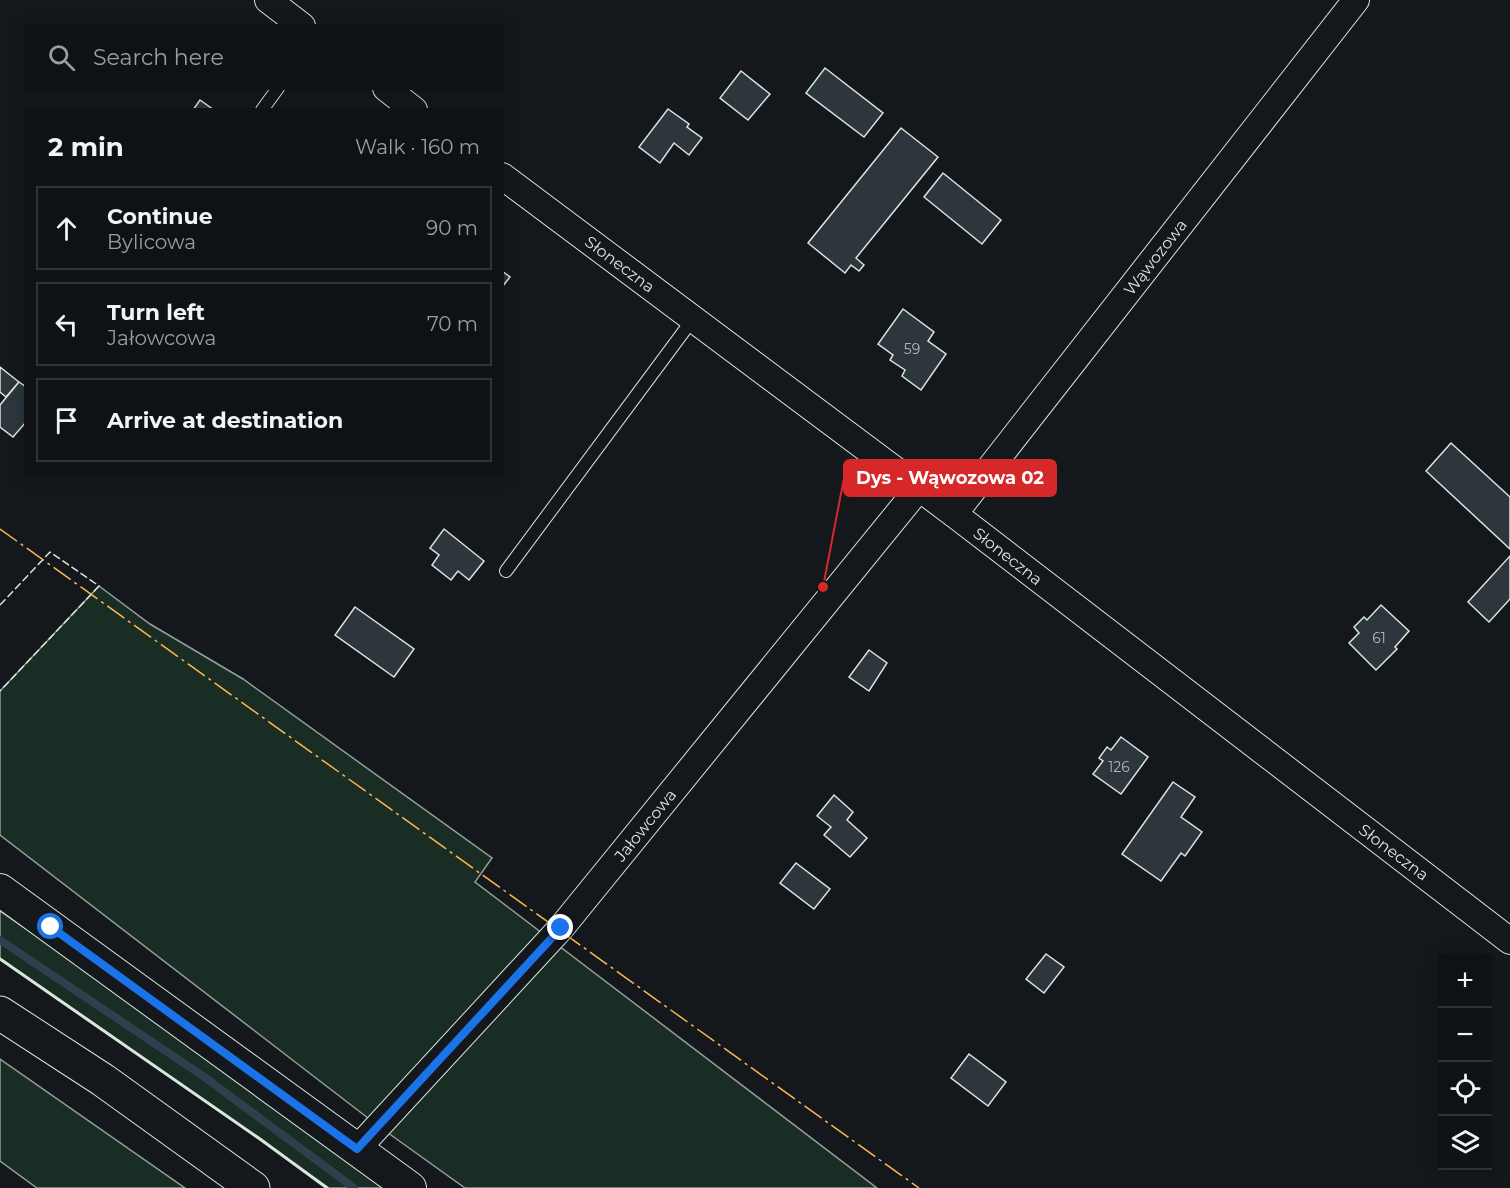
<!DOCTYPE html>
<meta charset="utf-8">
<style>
:root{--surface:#0f1215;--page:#1d2022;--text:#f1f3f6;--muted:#9b9ea0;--line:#2f3234}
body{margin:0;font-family:Montserrat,sans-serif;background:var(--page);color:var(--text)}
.controls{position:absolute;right:18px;bottom:18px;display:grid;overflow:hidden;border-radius:0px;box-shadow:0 3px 15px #0003}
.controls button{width:54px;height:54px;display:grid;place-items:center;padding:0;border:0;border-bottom:2px solid var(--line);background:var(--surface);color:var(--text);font:30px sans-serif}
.stop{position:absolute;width:18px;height:18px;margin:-14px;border:4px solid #1a73e8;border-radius:50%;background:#fff}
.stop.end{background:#1a73e8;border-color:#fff;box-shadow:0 2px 6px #0008}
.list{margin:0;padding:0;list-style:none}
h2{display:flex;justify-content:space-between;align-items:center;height:78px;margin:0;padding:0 24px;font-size:26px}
h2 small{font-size:20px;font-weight:400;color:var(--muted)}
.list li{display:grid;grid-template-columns:39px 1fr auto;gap:18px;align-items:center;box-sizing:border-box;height:84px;margin:0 12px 12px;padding:0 12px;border:2px solid var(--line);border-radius:0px}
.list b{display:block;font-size:22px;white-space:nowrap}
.list p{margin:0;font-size:20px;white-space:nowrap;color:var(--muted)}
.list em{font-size:20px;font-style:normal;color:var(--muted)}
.icon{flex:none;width:33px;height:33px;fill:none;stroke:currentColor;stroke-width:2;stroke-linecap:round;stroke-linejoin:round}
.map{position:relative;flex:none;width:1510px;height:1188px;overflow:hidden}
.search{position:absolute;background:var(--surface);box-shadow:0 3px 15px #0003;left:24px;top:24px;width:480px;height:66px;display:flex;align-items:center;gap:15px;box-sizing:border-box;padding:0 21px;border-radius:0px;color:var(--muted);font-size:22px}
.panel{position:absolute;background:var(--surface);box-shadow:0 3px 15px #0003;left:24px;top:108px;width:480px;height:366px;border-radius:0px}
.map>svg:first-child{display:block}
</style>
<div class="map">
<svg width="1510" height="1188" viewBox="0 0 1510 1188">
<rect width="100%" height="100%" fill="#14181c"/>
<g fill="#1a2d24" stroke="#939e99" stroke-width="1.5">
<path d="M 99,586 L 150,624 L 243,679 L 492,858 L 475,882 L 877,1188 L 465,1188 L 377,1125 L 0,835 L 0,691 Z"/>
<path d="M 0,911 L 153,1015 L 386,1188 L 329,1188 L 0,958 Z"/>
<path d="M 0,1059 L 185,1188 L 37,1188 L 0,1161 Z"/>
</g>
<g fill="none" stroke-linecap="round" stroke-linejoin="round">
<path stroke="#2f3f4d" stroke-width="8" d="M 0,940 L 203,1076 L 354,1188"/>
</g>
<g fill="#2c363c" stroke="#d8e6dc" stroke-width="1.5">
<path d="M 825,68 L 883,113 L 864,137 L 806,93 Z"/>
<path d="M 741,71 L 770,94 L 748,120 L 720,98 Z"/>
<path d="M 200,100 L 214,110 L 193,110 Z"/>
<path d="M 668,109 L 689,124 L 687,127 L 702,138 L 689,155 L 674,143 L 660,163 L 639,147 Z"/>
<path d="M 901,128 L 938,157 L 856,258 L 864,265 L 859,271 L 851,265 L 845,273 L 808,243 Z"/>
<path d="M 943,173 L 1001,220 L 982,244 L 924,197 Z"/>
<path d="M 502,271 L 510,277 L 502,287 Z"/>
<path d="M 903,309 L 934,332 L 928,341 L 946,354 L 921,390 L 902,376 L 905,370 L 890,360 L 893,355 L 878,344 Z"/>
<path d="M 0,367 L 19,382 L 6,397 L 0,392 Z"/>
<path d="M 19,382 L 26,387 L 26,422 L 13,437 L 0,427 L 0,405 Z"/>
<path d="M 1451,443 L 1510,497 L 1510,549 L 1426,471 Z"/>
<path d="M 444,529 L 484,561 L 469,580 L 458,571 L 451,580 L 432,565 L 439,555 L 430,548 Z"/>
<path d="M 1510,556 L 1510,599 L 1489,622 L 1468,602 Z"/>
<path d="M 1381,605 L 1409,631 L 1395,647 L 1397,649 L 1376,670 L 1349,643 L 1359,633 L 1354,627 L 1364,617 L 1367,620 Z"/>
<path d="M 355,607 L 414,649 L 394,677 L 335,635 Z"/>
<path d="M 869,650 L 887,663 L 869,691 L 849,677 Z"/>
<path d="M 1121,737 L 1148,757 L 1121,794 L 1093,774 L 1103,761 L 1099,758 L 1107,747 L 1111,750 Z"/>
<path d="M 1173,782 L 1195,797 L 1181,817 L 1202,832 L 1185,856 L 1181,853 L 1161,881 L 1122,854 Z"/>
<path d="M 834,795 L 853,812 L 847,820 L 867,838 L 850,857 L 824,835 L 831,827 L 817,816 Z"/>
<path d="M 796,863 L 830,889 L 814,909 L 780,883 Z"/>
<path d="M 1046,954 L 1064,967 L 1044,993 L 1026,979 Z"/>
<path d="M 969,1054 L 1006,1082 L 988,1106 L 951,1078 Z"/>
</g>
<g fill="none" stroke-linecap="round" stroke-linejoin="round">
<g stroke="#d8e6dc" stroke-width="14">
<g id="service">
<path d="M 262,110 L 278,88"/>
<path d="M 506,571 L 693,319"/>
</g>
</g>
<g stroke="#d8e6dc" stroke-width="28">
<g id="minor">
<path d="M 268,0 L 302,26"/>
<path d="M 386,88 L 414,110"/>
<path d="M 502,176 L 954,514 L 1510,941"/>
<path d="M 954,514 L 1356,0"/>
<path d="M 357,1149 L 561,928 L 919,488"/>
</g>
</g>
<g stroke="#d8e6dc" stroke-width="34">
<path id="tertiary" d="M 0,890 L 410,1188"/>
</g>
<g stroke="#d8e6dc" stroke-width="35">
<path id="motorway" d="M 0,1013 L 103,1080 L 253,1188"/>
</g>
<use href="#service" stroke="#14181c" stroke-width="12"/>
<use href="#minor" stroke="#14181c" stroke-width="26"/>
<use href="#tertiary" stroke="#14181c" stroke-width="32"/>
<use href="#motorway" stroke="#14181c" stroke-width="33"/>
<path stroke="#d8e6dc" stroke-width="1.5" stroke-dasharray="8 3" stroke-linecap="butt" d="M 0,605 L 50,552 L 99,586 L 0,691"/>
<path stroke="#d8e6dc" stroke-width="3" d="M 0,959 L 260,1139 L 327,1188"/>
<path stroke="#ffb74d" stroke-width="1.5" stroke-dasharray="21 4.5 3 4.5" stroke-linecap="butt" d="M 0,529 L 919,1188"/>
</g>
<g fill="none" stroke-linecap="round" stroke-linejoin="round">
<path stroke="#1a73e8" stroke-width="8" d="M 51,927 L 357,1149 L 561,928"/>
</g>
<g text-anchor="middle" stroke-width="4.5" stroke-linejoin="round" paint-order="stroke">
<g font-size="14" fill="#adbab4">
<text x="912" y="354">59</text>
<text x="1379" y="643">61</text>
<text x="1119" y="772">126</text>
</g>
<g font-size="16" fill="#d8e6dc" stroke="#14181c">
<text transform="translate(1155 257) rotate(-52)" y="6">Wąwozowa</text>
<text transform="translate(620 264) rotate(37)" y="6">Słoneczna</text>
<text transform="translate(1008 556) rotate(38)" y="6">Słoneczna</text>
<text transform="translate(645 825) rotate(-51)" y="6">Jałowcowa</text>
<text transform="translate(1394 852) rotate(37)" y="6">Słoneczna</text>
</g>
</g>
<path fill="none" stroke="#d62828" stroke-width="2" d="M823 587L844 478"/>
<circle fill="#d62828" stroke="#14181c" stroke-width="2" cx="823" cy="587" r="6"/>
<rect fill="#d62828" stroke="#d62828" stroke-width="2" x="844" y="460" width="212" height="36" rx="6"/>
<g font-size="18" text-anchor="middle" font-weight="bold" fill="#fff">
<text x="950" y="484">Dys - Wąwozowa 02</text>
</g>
</svg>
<div class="controls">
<button>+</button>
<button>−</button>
<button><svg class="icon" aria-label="locate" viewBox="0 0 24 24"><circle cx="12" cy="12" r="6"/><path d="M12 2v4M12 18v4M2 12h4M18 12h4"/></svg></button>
<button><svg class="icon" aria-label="layers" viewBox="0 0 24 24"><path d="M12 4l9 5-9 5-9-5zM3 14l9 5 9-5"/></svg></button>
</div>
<div class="stop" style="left:51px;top:927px"></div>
<div class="stop end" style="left:561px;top:928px"></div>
<div class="search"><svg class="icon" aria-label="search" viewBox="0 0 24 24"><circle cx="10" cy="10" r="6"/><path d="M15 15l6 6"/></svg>Search here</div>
<section class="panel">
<h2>2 min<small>Walk · 160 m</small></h2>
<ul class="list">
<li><svg class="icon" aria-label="ahead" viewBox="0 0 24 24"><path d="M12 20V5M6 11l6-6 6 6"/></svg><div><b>Continue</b><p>Bylicowa</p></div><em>90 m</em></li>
<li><svg class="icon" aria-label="left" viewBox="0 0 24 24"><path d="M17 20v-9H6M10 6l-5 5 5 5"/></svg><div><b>Turn left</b><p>Jałowcowa</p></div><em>70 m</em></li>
<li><svg class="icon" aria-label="arrive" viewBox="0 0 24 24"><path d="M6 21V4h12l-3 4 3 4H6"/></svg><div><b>Arrive at destination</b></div></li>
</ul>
</section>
</div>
